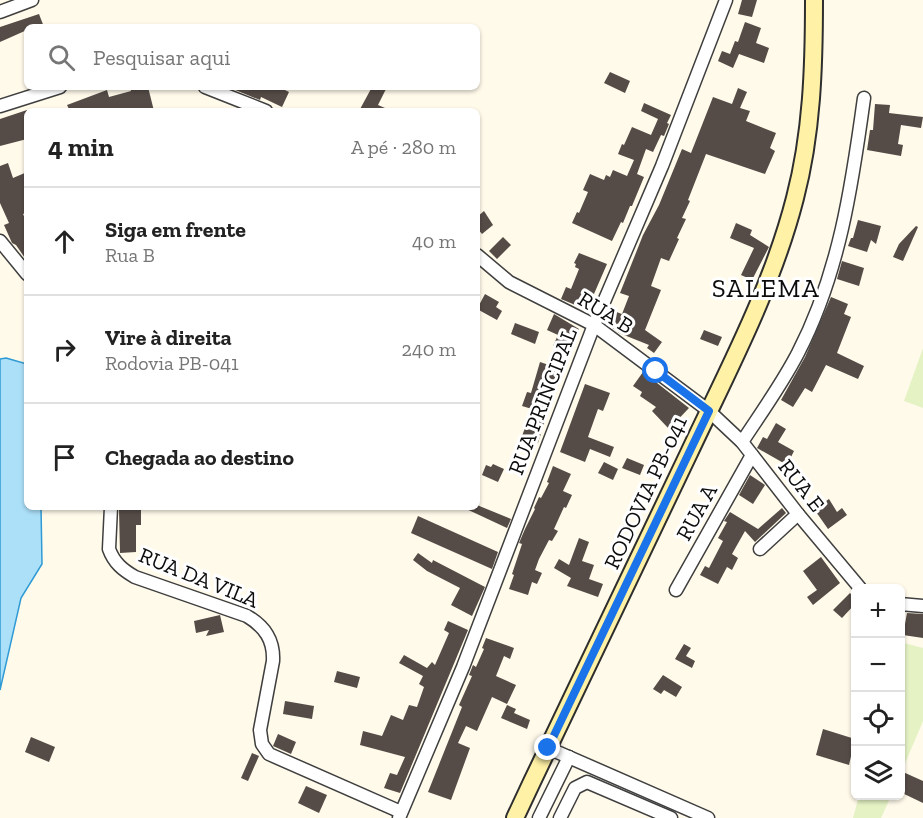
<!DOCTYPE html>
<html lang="pt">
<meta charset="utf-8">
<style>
:root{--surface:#fff;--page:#f6f6f6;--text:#222;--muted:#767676;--line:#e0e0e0}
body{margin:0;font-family:"Zilla Slab",serif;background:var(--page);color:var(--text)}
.controls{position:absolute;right:18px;bottom:18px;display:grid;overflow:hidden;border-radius:9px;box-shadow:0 2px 4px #0004}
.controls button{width:54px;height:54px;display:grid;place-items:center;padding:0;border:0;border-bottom:2px solid var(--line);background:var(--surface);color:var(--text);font:30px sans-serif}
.stop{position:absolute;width:18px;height:18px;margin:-14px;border:4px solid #1a73e8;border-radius:50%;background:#fff}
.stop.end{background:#1a73e8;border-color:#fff;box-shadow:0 2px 6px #0008}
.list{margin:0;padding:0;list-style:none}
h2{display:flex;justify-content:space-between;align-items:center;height:78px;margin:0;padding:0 24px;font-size:26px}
h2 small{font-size:20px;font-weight:400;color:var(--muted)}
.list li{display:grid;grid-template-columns:39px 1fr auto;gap:18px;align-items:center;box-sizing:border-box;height:108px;padding:0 24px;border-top:2px solid var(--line)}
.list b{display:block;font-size:22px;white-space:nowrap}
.list p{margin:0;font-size:20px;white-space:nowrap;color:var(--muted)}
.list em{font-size:20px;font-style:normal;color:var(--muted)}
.icon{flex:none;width:33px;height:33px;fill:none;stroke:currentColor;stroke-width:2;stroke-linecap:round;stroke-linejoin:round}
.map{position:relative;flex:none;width:923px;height:818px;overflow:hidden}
.search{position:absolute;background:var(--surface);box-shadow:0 2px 4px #0004;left:24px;top:24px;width:456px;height:66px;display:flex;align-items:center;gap:15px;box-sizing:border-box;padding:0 21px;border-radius:9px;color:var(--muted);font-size:22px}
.panel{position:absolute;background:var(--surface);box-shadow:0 2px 4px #0004;left:24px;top:108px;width:456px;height:402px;border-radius:9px}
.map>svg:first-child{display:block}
</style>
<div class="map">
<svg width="923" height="818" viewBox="0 0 923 818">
<rect width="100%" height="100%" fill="#fffaea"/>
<g fill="#e4f2c4">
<path d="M 923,348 L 923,408 L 904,401 Z"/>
<path d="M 900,642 L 923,648 L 923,721 L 901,773 Z"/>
<path d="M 859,796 L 891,796 L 881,818 L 853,818 Z"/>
</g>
<path fill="#ace0f9" stroke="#2f9ad4" stroke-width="1.5" d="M 6,358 L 27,364 L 27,507 L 41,507 L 42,564 L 21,598 L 0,690 L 0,359 Z"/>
<g fill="#554c47">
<path d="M 742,0 L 757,0 L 752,17 L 738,14 Z"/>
<path d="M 39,14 L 44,27 L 27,27 L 27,30 L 0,42 L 0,27 Z"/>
<path d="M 745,22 L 761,28 L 756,43 L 769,48 L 764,63 L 739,54 L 733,68 L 718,61 L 722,51 L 730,54 L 735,41 L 738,42 Z"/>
<path d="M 610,72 L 630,81 L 625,93 L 604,83 Z"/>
<path d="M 130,87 L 148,87 L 154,111 L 70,111 L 67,105 L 107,90 L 109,97 L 131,91 Z"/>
<path d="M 228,87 L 279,87 L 289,92 L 282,107 L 261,97 L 260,100 Z"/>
<path d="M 372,87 L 387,87 L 378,105 L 392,111 L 359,111 Z"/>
<path d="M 738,88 L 747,92 L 740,108 L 750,111 L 746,121 L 776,133 L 770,148 L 775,151 L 765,174 L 706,154 L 688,200 L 690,201 L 682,218 L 686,219 L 677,238 L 679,239 L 669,261 L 661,258 L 651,286 L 661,290 L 645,330 L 662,342 L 654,353 L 647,348 L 649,345 L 619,333 L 606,323 L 611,310 L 622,314 L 629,296 L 620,293 L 643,235 L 659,205 L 682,149 L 691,153 L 713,97 L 732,104 Z"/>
<path d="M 644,103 L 671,115 L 667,123 L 669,124 L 664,136 L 661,135 L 653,152 L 646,149 L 637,174 L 644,177 L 632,206 L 630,206 L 623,223 L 621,222 L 612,241 L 572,223 L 577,212 L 579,213 L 588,192 L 583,190 L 590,174 L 604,180 L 606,175 L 610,177 L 613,170 L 627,176 L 634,160 L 618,154 L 622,144 L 624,145 L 632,127 L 651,135 L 658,119 L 641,111 Z"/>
<path d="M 875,104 L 890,105 L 889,113 L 923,117 L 921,128 L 901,125 L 898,144 L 903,145 L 901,156 L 867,150 L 870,130 L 873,130 Z"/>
<path d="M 27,110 L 27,139 L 0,146 L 0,119 Z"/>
<path d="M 8,163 L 13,178 L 27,172 L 27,212 L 23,214 L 27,223 L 27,261 L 16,245 L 12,243 L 4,225 L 9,223 L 0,203 L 0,166 Z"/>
<path d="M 484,211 L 493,225 L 482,234 L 477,228 L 477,217 Z"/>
<path d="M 858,220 L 881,226 L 876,244 L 871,240 L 867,252 L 848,246 L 851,238 L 853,238 Z"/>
<path d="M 736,223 L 752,230 L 750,235 L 769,247 L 752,280 L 741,275 L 754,248 L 730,238 Z"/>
<path d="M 916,226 L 918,227 L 903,261 L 893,257 L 899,244 Z"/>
<path d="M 503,237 L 511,245 L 497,259 L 489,251 Z"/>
<path d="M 579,253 L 607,264 L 587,310 L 561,299 L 566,287 L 571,289 L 579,269 L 575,267 L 576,264 L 574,263 Z"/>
<path d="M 842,261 L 864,268 L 859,286 L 837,279 Z"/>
<path d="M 485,294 L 499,302 L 496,307 L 502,311 L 497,320 L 477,309 Z"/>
<path d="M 831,297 L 848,304 L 844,314 L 851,317 L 837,353 L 864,366 L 858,379 L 826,365 L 812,392 L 805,388 L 793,407 L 781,400 L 805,357 Z"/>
<path d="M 554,314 L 579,329 L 568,353 L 553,346 L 558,335 L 547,330 Z"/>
<path d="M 515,323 L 539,332 L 535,344 L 511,334 Z"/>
<path d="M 704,330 L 722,337 L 718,346 L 700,339 Z"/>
<path d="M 540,362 L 561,369 L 538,443 L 522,436 L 532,409 L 522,406 L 527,392 L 531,393 Z"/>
<path d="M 643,372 L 689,408 L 669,429 L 652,411 L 656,407 L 640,396 L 642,392 L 633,386 Z"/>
<path d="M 585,384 L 610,393 L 603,411 L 598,409 L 588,437 L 614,447 L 610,457 L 590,449 L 585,462 L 560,452 Z"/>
<path d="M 776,423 L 786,429 L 778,442 L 794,451 L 787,465 L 757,448 L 763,437 L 767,439 Z"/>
<path d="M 627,458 L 644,465 L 640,475 L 622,468 Z"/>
<path d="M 604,462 L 618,469 L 613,480 L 598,473 Z"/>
<path d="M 493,464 L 504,469 L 498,482 L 482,475 L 486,465 L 491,467 Z"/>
<path d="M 553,466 L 571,474 L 563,491 L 572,495 L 566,508 L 564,507 L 554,529 L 558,531 L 552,541 L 549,540 L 539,559 L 535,570 L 542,573 L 537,584 L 532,582 L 528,595 L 509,589 L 514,575 L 512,574 L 522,544 L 519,543 L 525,529 L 535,509 L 534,508 L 539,497 L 541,498 L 549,483 L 547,482 Z"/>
<path d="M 750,475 L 765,485 L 753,504 L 739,495 Z"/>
<path d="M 829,499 L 837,512 L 842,508 L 847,515 L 828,529 L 814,509 Z"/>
<path d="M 477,505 L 511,519 L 507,528 L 462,507 L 477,507 Z"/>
<path d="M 782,508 L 786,513 L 755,542 L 745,531 L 732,554 L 738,558 L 732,570 L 727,567 L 718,584 L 700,575 L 705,566 L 709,568 L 723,541 L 718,538 L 727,522 L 724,521 L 730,512 L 758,529 Z"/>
<path d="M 141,509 L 141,525 L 136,525 L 136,552 L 120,553 L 119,510 Z"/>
<path d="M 418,516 L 498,552 L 492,569 L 411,533 Z"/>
<path d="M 579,538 L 589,542 L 582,561 L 594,565 L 589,579 L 603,584 L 598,597 L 567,586 L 571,578 L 554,568 L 559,559 L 569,565 Z"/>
<path d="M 418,553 L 432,563 L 433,560 L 485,587 L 472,616 L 451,605 L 460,588 L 427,571 L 413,560 Z"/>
<path d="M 821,557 L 840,583 L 813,605 L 807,597 L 817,590 L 803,571 Z"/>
<path d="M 850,593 L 855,599 L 855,604 L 842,618 L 833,610 Z"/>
<path d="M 907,613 L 923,614 L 923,638 L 903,635 Z"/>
<path d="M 220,615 L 224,632 L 206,636 L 209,630 L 196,633 L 194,621 Z"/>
<path d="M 448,621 L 468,630 L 400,793 L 384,788 L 390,773 L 397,775 L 405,757 L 360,745 L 363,731 L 382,736 L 391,715 L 403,720 L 409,705 L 417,707 L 424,687 L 419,684 L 423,676 L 399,663 L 404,655 L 427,668 L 432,662 L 435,665 L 449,633 L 444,630 Z"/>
<path d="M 486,638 L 514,648 L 510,659 L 504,656 L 496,676 L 516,685 L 507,704 L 492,697 L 477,731 L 466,726 L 458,743 L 470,748 L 451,800 L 428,792 L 462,707 L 459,705 L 472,676 L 469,675 L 473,665 L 476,667 L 484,649 L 482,648 Z"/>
<path d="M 684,644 L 691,648 L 686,656 L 695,661 L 692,668 L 675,659 Z"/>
<path d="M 337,671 L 360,677 L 357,688 L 334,682 Z"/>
<path d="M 663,675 L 682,687 L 676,697 L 664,690 L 661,694 L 653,689 Z"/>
<path d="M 285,701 L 314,706 L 312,719 L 283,714 Z"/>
<path d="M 507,705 L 516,709 L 514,713 L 530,720 L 527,729 L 501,718 Z"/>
<path d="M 823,729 L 855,739 L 849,765 L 816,755 Z"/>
<path d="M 278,734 L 296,742 L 291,754 L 273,746 Z"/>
<path d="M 31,737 L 55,747 L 49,762 L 25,752 Z"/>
<path d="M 252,753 L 259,756 L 248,781 L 241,778 Z"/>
<path d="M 903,772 L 923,781 L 923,803 L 900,792 L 900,778 Z"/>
<path d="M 306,786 L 327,795 L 319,813 L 298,803 Z"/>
</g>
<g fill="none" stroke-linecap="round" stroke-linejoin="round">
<g stroke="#3f3f3f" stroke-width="15">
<g id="minor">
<path d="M 0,12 L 32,0"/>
<path d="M 205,87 L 266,111"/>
<path d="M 0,106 L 60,87"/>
<path d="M 0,241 L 27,274"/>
<path d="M 477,255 L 509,282 L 594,325 L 709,411 L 742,442 L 798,514 L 860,588"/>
<path d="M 742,442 C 761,413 782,384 798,353 C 839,274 852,186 864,98"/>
<path d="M 111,507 L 109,549 C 114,563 123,570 135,577 L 247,616 C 265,627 274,640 273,661 L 260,730 L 262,744 L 269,754 L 401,812"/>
<path d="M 760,549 L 798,514"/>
<path d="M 676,590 L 752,455"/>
<path d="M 900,604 L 923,606"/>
<path d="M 548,748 L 708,818"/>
<path d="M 399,818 L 463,667 L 594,325 L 662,166 L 726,0"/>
<path d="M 539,818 L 569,757"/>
<path d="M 560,818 L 575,788 L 587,782 L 671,818"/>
</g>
</g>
<g stroke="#2e2e2e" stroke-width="20">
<path id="secondary" d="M 515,818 C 572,696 631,575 689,453 C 728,370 772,288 795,198 C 812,133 814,67 814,0"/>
</g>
<use href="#minor" stroke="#fff" stroke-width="12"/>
<use href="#secondary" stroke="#fff1a5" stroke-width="16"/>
</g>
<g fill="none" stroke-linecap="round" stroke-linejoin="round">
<path stroke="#1a73e8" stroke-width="8" d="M 548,748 L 709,411 L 656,371"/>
</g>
<g text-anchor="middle" stroke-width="6" stroke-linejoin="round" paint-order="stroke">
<g font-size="22" fill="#0c0c0c" stroke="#fff">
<text transform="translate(606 312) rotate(32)" y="8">RUA B</text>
<text transform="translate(542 401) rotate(-69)" y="8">RUA PRINCIPAL</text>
<text transform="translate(802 485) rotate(52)" y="8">RUA E</text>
<text transform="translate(645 492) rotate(-65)" y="8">RODOVIA PB-041</text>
<text transform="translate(696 512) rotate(-61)" y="8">RUA A</text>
<text transform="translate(199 577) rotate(22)" y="8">RUA DA VILA</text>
</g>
<g font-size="26" letter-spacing="1.5" fill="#0c0c0c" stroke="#fff">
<text x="766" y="297">SALEMA</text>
</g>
</g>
</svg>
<div class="controls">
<button>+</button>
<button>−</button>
<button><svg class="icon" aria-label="locate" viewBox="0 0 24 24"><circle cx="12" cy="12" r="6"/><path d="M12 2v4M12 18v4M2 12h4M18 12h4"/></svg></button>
<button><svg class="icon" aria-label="layers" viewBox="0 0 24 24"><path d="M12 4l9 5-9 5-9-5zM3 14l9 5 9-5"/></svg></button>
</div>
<div class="stop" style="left:656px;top:371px"></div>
<div class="stop end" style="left:548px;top:748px"></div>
<div class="search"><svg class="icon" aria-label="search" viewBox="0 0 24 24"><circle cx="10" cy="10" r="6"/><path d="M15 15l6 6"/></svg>Pesquisar aqui</div>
<section class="panel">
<h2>4 min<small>A pé · 280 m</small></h2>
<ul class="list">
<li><svg class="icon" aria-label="ahead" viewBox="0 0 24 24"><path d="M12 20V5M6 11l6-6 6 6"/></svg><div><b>Siga em frente</b><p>Rua B</p></div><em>40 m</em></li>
<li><svg class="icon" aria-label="right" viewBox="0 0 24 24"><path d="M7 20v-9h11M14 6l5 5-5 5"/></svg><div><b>Vire à direita</b><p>Rodovia PB-041</p></div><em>240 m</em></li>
<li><svg class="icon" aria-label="arrive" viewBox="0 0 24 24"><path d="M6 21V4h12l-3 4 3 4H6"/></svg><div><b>Chegada ao destino</b></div></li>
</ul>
</section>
</div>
